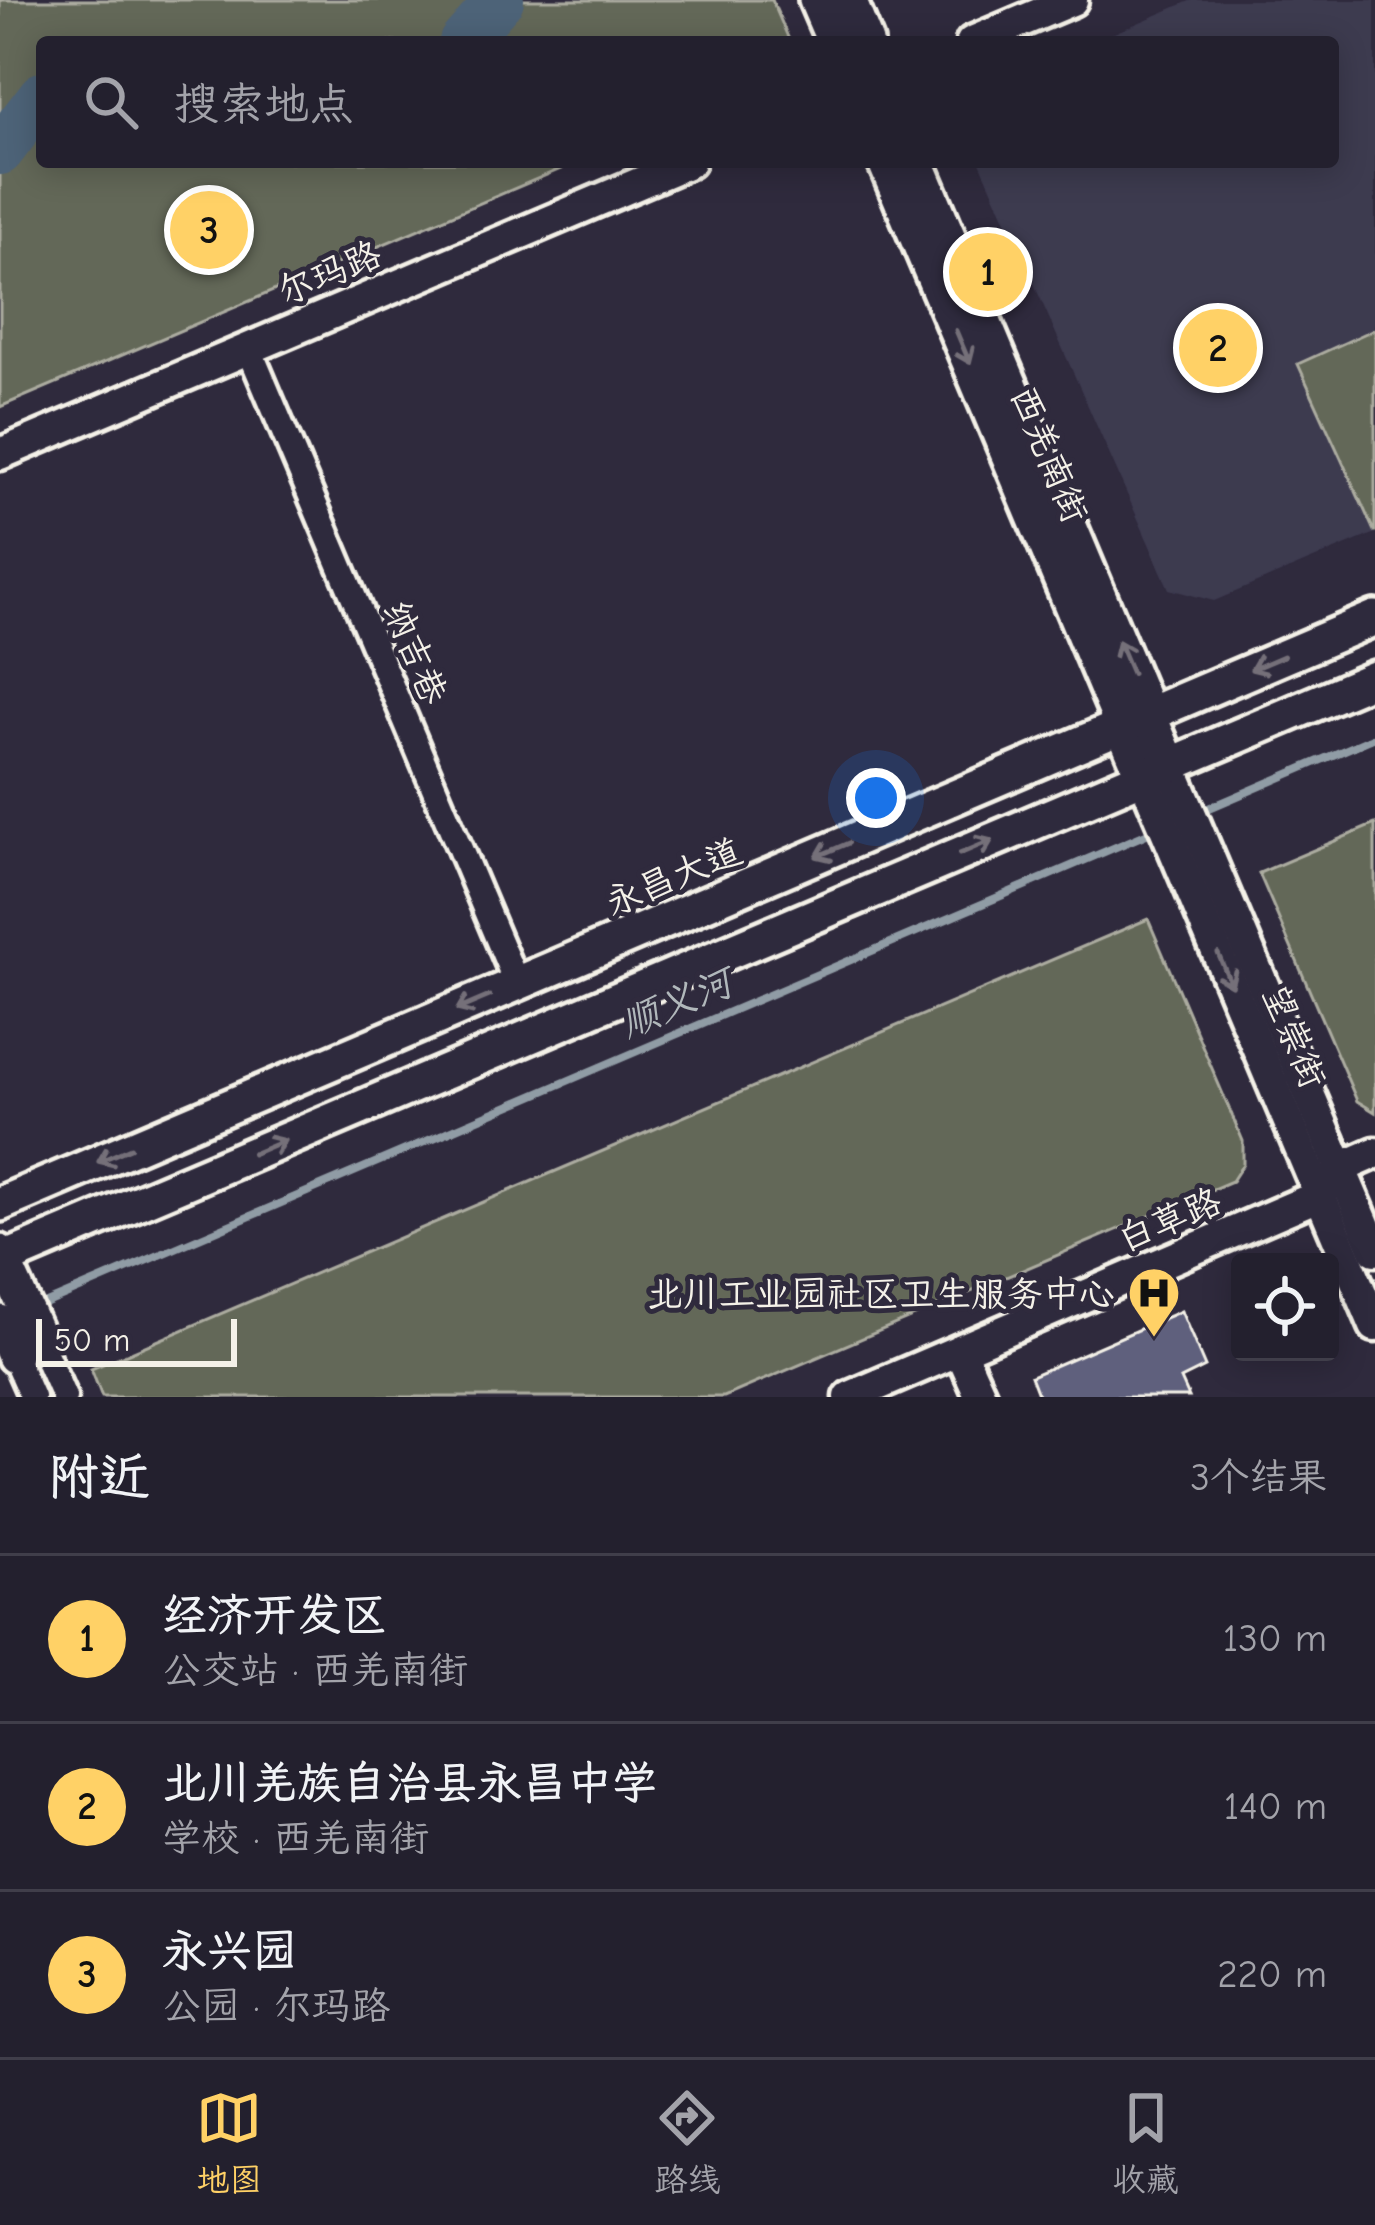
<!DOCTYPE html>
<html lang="zh">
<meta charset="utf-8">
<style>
:root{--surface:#23202e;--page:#2b2836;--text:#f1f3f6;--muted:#a3a3aa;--line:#403e4a;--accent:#ffd166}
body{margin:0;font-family:"Comic Neue","LXGW WenKai TC",sans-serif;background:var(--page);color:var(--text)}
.controls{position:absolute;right:36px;bottom:36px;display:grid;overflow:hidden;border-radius:12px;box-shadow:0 6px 30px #0003}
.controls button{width:108px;height:108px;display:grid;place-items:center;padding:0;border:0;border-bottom:3px solid var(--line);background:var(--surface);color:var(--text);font:60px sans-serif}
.scale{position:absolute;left:36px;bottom:30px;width:201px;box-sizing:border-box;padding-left:12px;border:6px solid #f4f1e8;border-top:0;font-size:33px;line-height:42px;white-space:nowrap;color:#f4f1e8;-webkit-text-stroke:9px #2f2a3d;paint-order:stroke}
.you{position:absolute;left:876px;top:798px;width:42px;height:42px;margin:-30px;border:9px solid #fff;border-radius:50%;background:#1a73e8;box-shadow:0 0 0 18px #1a73e833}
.badge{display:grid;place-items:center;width:78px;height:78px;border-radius:50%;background:var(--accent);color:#111;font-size:39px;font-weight:700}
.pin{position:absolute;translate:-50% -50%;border:6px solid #fff;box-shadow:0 3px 12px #0006}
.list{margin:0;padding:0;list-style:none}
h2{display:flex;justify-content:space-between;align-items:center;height:156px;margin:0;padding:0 48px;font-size:51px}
h2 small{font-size:39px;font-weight:400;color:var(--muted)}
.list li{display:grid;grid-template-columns:78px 1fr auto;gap:36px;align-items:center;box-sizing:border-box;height:168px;padding:0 48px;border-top:3px solid var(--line)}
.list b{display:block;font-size:45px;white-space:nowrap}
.list p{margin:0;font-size:39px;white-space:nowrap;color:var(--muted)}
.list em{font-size:39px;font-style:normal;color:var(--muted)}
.icon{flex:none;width:66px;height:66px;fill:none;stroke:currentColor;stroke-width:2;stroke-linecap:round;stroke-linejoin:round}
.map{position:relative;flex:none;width:1375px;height:1397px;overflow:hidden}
.search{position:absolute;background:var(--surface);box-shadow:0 6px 30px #0003;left:36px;right:36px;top:36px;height:132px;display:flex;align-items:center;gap:30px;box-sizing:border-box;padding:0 42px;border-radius:12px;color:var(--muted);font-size:45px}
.sheet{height:660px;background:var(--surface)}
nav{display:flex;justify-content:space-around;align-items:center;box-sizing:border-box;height:168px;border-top:3px solid var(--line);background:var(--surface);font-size:33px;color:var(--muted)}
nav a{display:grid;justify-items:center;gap:6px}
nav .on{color:var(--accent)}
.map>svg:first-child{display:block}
</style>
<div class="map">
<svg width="1375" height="1397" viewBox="0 0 1375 1397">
<rect width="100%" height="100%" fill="#2f2a3d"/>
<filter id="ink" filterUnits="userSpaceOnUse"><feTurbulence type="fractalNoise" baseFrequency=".00833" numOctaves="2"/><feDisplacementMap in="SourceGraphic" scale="24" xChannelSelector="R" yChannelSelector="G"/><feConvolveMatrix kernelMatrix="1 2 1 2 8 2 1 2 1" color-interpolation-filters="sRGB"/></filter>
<g filter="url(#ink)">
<path fill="#3d3a50" d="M 1192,0 L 1375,0 L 1375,533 L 1214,601 L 1169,589 L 980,162 L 1333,162 L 1333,42 L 1093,42 Z"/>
<g fill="#636759" stroke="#acaca0" stroke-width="3">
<path d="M 0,0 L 772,0 L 790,42 L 42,42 L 42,162 L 577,162 L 0,407 Z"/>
<path d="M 1375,329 L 1375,531 L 1374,531 L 1298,364 Z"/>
<path d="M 1375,824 L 1375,1112 L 1357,1101 L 1259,873 Z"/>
<path d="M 1148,919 L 1243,1141 L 1243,1164 L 1232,1181 L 724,1397 L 102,1397 L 91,1369 Z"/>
</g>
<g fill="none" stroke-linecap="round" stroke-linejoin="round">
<g stroke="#909ca5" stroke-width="8">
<path d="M 1200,812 L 1375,737"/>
<path d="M 35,1308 L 1158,829"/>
</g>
<g stroke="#4d6378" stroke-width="48">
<path d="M 463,42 L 500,0"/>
<path d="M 0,151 L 42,96"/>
</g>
</g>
<path fill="#5e607d" stroke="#f4f1e8" stroke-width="3" d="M 1181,1311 L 1205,1367 L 1181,1379 L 1189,1397 L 1039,1397 L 1031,1376 Z"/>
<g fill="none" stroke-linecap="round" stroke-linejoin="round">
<g stroke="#f4f1e8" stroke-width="33">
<g id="minor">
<path d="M 249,349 L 517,984"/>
<path d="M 41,1344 L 64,1397"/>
<path d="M 14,1356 L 32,1397"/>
</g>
</g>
<g stroke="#f4f1e8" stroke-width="39">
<g id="tertiary">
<path d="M 972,42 L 1072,0"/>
<path d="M 0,454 L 689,162"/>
<path d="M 1170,765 L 1375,1250"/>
<path d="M 1143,776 L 1375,1326"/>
<path d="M 960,1350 L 981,1397"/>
<path d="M 850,1397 L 1320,1195 L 1343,1167 L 1375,1153"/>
</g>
</g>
<g stroke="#f4f1e8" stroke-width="42">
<g id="secondary">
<path d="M 816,0 L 834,42"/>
<path d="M 849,0 L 866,42"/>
<path d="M 885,162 L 1143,776"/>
<path d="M 917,162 L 1170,765"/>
<path d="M 0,1204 L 1375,618"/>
<path d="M 0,1252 L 41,1344"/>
<path d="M 0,1261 L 1375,678"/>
<path d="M 0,1322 L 14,1356"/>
</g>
</g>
<use href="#minor" stroke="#2f2a3d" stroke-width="24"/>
<use href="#tertiary" stroke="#2f2a3d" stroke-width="30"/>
<use href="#secondary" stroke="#2f2a3d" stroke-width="33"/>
</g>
<defs><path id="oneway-shaft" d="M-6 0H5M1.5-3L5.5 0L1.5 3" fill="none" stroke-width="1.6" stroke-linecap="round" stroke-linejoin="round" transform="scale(3)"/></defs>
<g stroke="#747079">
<use href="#oneway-shaft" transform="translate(963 347) rotate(67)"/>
<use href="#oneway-shaft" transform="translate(1125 657) rotate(-113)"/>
<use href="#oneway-shaft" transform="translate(1267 663) rotate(157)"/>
<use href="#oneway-shaft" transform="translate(976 847) rotate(-23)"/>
<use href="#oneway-shaft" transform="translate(832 850) rotate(157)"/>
<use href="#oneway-shaft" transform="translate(1225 970) rotate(67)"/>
<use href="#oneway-shaft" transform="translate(473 1003) rotate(157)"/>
<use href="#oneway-shaft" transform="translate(269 1147) rotate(-23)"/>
<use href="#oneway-shaft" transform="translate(114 1155) rotate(157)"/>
</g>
</g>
<defs>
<g id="hospital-pin" transform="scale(2.7)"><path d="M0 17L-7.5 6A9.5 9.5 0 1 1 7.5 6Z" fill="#ffd166" stroke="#2f2a3d"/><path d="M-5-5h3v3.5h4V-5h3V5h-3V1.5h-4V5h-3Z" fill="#111"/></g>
</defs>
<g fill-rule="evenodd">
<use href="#hospital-pin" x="1154" y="1293"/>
</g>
<g text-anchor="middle" stroke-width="10" stroke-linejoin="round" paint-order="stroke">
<g font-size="36" fill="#f4f1e8" stroke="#2f2a3d">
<text transform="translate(329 272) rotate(-23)" y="13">尔玛路</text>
<text transform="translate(1050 454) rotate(67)" y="13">西羌南街</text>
<text transform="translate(416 652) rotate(67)" y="13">纳吉巷</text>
<text transform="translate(673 876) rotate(-23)" y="13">永昌大道</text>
<text transform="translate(1295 1036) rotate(67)" y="13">望崇街</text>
<text transform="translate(1169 1219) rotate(-23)" y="13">白草路</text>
</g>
<g font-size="36" fill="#f4f1e8" stroke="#2f2a3d" text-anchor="end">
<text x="1115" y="1306">北川工业园社区卫生服务中心</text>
</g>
<g font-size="39" font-style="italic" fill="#b1b8bb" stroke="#2f2a3d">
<text transform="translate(676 1002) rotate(-23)" y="14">顺义河</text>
</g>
</g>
</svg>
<div class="controls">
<button><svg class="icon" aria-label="locate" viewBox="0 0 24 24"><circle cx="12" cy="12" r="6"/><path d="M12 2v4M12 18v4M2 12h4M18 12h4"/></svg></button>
</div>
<div class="scale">50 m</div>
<div class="you"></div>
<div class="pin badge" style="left:988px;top:272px">1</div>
<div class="pin badge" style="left:1218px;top:348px">2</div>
<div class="pin badge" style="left:209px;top:230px">3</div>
<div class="search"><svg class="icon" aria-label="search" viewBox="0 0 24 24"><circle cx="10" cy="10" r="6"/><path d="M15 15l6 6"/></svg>搜索地点</div>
</div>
<section class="sheet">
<h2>附近<small>3个结果</small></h2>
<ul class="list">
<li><span class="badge">1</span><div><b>经济开发区</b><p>公交站 · 西羌南街</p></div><em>130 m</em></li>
<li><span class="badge">2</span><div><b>北川羌族自治县永昌中学</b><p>学校 · 西羌南街</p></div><em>140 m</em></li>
<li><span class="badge">3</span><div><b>永兴园</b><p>公园 · 尔玛路</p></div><em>220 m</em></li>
</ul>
</section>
<nav>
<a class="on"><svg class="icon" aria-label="map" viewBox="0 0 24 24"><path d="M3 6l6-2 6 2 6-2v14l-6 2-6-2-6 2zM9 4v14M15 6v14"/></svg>地图</a>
<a><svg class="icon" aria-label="directions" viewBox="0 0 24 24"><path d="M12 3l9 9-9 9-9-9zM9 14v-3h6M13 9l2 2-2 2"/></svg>路线</a>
<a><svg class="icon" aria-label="saved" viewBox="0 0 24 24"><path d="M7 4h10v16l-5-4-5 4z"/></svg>收藏</a>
</nav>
